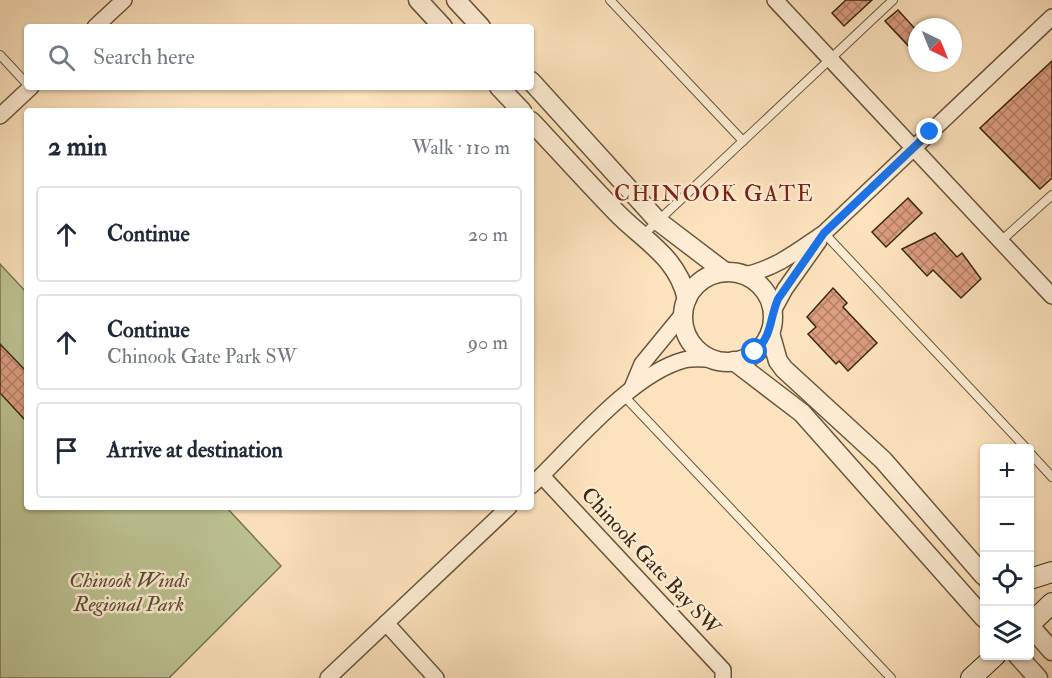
<!DOCTYPE html>
<meta charset="utf-8">
<style>
:root{--surface:#fff;--page:#f6f6f7;--text:#1f2937;--muted:#747a83;--line:#e0e1e3}
body{margin:0;font-family:"IM FELL Double Pica",serif;background:var(--page);color:var(--text)}
.controls{position:absolute;right:18px;bottom:18px;display:grid;overflow:hidden;border-radius:6px;box-shadow:0 2px 4px #0004}
.controls button{width:54px;height:54px;display:grid;place-items:center;padding:0;border:0;border-bottom:2px solid var(--line);background:var(--surface);color:var(--text);font:30px sans-serif}
.compass{position:absolute;left:908px;top:18px;width:54px;height:54px;border-radius:50%;background:var(--surface);box-shadow:0 2px 4px #0004;rotate:137deg}
.stop{position:absolute;width:18px;height:18px;margin:-14px;border:4px solid #1a73e8;border-radius:50%;background:#fff}
.stop.end{background:#1a73e8;border-color:#fff;box-shadow:0 2px 6px #0008}
.list{margin:0;padding:0;list-style:none}
h2{display:flex;justify-content:space-between;align-items:center;height:78px;margin:0;padding:0 24px;font-size:26px}
h2 small{font-size:20px;font-weight:400;color:var(--muted)}
.list li{display:grid;grid-template-columns:39px 1fr auto;gap:18px;align-items:center;box-sizing:border-box;height:96px;margin:0 12px 12px;padding:0 12px;border:2px solid var(--line);border-radius:6px}
.list b{display:block;font-size:22px;white-space:nowrap}
.list p{margin:0;font-size:20px;white-space:nowrap;color:var(--muted)}
.list em{font-size:20px;font-style:normal;color:var(--muted)}
.icon{flex:none;width:33px;height:33px;fill:none;stroke:currentColor;stroke-width:2;stroke-linecap:round;stroke-linejoin:round}
.map{position:relative;flex:none;width:1052px;height:678px;overflow:hidden}
.search{position:absolute;background:var(--surface);box-shadow:0 2px 4px #0004;left:24px;top:24px;width:510px;height:66px;display:flex;align-items:center;gap:15px;box-sizing:border-box;padding:0 21px;border-radius:6px;color:var(--muted);font-size:22px}
.panel{position:absolute;background:var(--surface);box-shadow:0 2px 4px #0004;left:24px;top:108px;width:510px;height:402px;border-radius:6px}
.map>svg:first-child{display:block}
</style>
<div class="map">
<svg width="1052" height="678" viewBox="0 0 1052 678">
<defs>
<pattern id="building-cross-hatch" width="8" height="8" patternUnits="userSpaceOnUse" patternTransform="scale(1.5)"><rect width="8" height="8" fill="#dc9c7e"/><path d="M0 0l8 8M0 8l8-8" fill="none" stroke="#b37f66"/></pattern>
</defs>
<rect width="100%" height="100%" fill="#fde3bd"/>
<filter id="stains"><feTurbulence type="fractalNoise" baseFrequency=".00333" numOctaves="4"/><feColorMatrix values="0 0 0 0 .2 0 0 0 0 .09 0 0 0 0 .02 0 0 0 .5 -.17"/></filter>
<radialGradient id="worn" r=".72"><stop offset=".6" stop-color="#630" stop-opacity="0"/><stop offset="1" stop-color="#630" stop-opacity=".3"/></radialGradient>
<path fill="#bdc493" stroke="#7a7654" stroke-width="1.5" d="M 0,264 L 27,293 L 27,507 L 226,507 L 281,566 L 169,678 L 0,678 Z"/>
<g fill="url(#building-cross-hatch)" stroke="#382814" stroke-width="1.5">
<path d="M 846,0 L 872,0 L 844,26 L 832,13 Z"/>
<path d="M 898,10 L 917,31 L 917,55 L 885,21 Z"/>
<path d="M 1052,61 L 1052,178 L 1040,189 L 980,128 Z"/>
<path d="M 908,198 L 922,213 L 886,247 L 872,232 Z"/>
<path d="M 935,233 L 957,257 L 962,253 L 981,279 L 961,298 L 933,270 L 927,276 L 902,249 Z"/>
<path d="M 833,288 L 847,303 L 843,307 L 877,343 L 848,371 L 839,361 L 836,364 L 808,334 L 816,327 L 807,317 Z"/>
<path d="M 0,344 L 27,372 L 27,422 L 0,393 Z"/>
</g>
<g fill="none" stroke-linecap="round" stroke-linejoin="round">
<g stroke="#69573e" stroke-width="10">
<g id="service">
<path d="M 610,0 L 743,141"/>
<path d="M 0,55 L 27,84"/>
<path d="M 824,233 L 1026,448"/>
<path d="M 643,235 L 893,0"/>
<path d="M 1001,241 L 1052,195"/>
<path d="M 624,396 L 891,678"/>
<path d="M 1030,453 L 1052,477"/>
</g>
</g>
<g stroke="#69573e" stroke-width="18">
<g id="minor">
<path d="M 775,0 L 1052,296"/>
<path d="M 95,27 L 124,0"/>
<path d="M 0,116 L 31,87"/>
<path d="M 744,275 C 775,269 799,250 824,233 L 1052,17"/>
<path d="M 773,311 L 785,289 L 819,241"/>
<path d="M 632,388 L 642,364 L 683,314"/>
<path d="M 542,476 L 723,670 L 723,678"/>
<path d="M 531,486 C 571,448 631,374 684,360 C 692,358 703,359 711,359"/>
<path d="M 386,623 L 436,678"/>
<path d="M 328,678 L 509,507"/>
</g>
</g>
<g stroke="#69573e" stroke-width="21">
<g id="tertiary">
<path d="M 418,0 L 443,27"/>
<path d="M 456,0 L 481,27"/>
<path d="M 531,81 L 658,221 L 725,272"/>
<path d="M 499,87 L 522,111"/>
<path d="M 531,121 C 559,151 587,182 616,212 C 644,241 677,256 687,299"/>
<circle cx="728" cy="317" r="45"/>
<path d="M 770,333 L 778,361 L 784,369 L 883,460 L 984,576"/>
<path d="M 734,361 L 802,413 L 984,618"/>
<path d="M 1030,626 L 1052,651"/>
<path d="M 1018,656 L 1038,678"/>
</g>
</g>
<g stroke="#382814" stroke-width="22">
<g id="secondary">
<path d="M 1030,579 L 1052,572"/>
<path d="M 1030,624 L 1052,603"/>
<path d="M 971,678 L 995,656"/>
</g>
</g>
<use href="#service" stroke="#feedd4" stroke-width="8"/>
<use href="#minor" stroke="#feedd4" stroke-width="15"/>
<use href="#tertiary" stroke="#feedd4" stroke-width="18"/>
<use href="#secondary" stroke="#feedd4" stroke-width="20"/>
</g>
<g fill="none" stroke-linecap="round" stroke-linejoin="round">
<path stroke="#1a73e8" stroke-width="8" d="M 755,352 C 773,334 769,320 778,299 L 824,233 L 930,132"/>
</g>
<g text-anchor="middle" stroke-width="5" stroke-linejoin="round" paint-order="stroke">
<g font-size="21" fill="#382814" stroke="#feedd4">
<text transform="translate(651 561) rotate(47)" y="7">Chinook Gate Bay SW</text>
</g>
<g font-size="21" font-style="italic" fill="#594f34" stroke="#feedd4">
<text x="129" y="587">Chinook Winds<tspan x="129" dy="24">Regional Park</tspan></text>
</g>
<g font-size="22" letter-spacing="1.5" fill="#7a1f14" stroke="#feedd4">
<text x="714" y="201">CHINOOK GATE</text>
</g>
</g>
<rect width="100%" height="100%" filter="url(#stains)"/>
<rect width="100%" height="100%" fill="url(#worn)"/>
</svg>
<div class="controls">
<button>+</button>
<button>−</button>
<button><svg class="icon" aria-label="locate" viewBox="0 0 24 24"><circle cx="12" cy="12" r="6"/><path d="M12 2v4M12 18v4M2 12h4M18 12h4"/></svg></button>
<button><svg class="icon" aria-label="layers" viewBox="0 0 24 24"><path d="M12 4l9 5-9 5-9-5zM3 14l9 5 9-5"/></svg></button>
</div>
<svg class="compass" viewBox="-18 -18 36 36"><path d="M0-13l5 13h-10z" fill="#e53935"/><path d="M0 13l5-13h-10z" fill="#747a83"/></svg>
<div class="stop" style="left:755px;top:352px"></div>
<div class="stop end" style="left:930px;top:132px"></div>
<div class="search"><svg class="icon" aria-label="search" viewBox="0 0 24 24"><circle cx="10" cy="10" r="6"/><path d="M15 15l6 6"/></svg>Search here</div>
<section class="panel">
<h2>2 min<small>Walk · 110 m</small></h2>
<ul class="list">
<li><svg class="icon" aria-label="ahead" viewBox="0 0 24 24"><path d="M12 20V5M6 11l6-6 6 6"/></svg><div><b>Continue</b></div><em>20 m</em></li>
<li><svg class="icon" aria-label="ahead" viewBox="0 0 24 24"><path d="M12 20V5M6 11l6-6 6 6"/></svg><div><b>Continue</b><p>Chinook Gate Park SW</p></div><em>90 m</em></li>
<li><svg class="icon" aria-label="arrive" viewBox="0 0 24 24"><path d="M6 21V4h12l-3 4 3 4H6"/></svg><div><b>Arrive at destination</b></div></li>
</ul>
</section>
</div>
